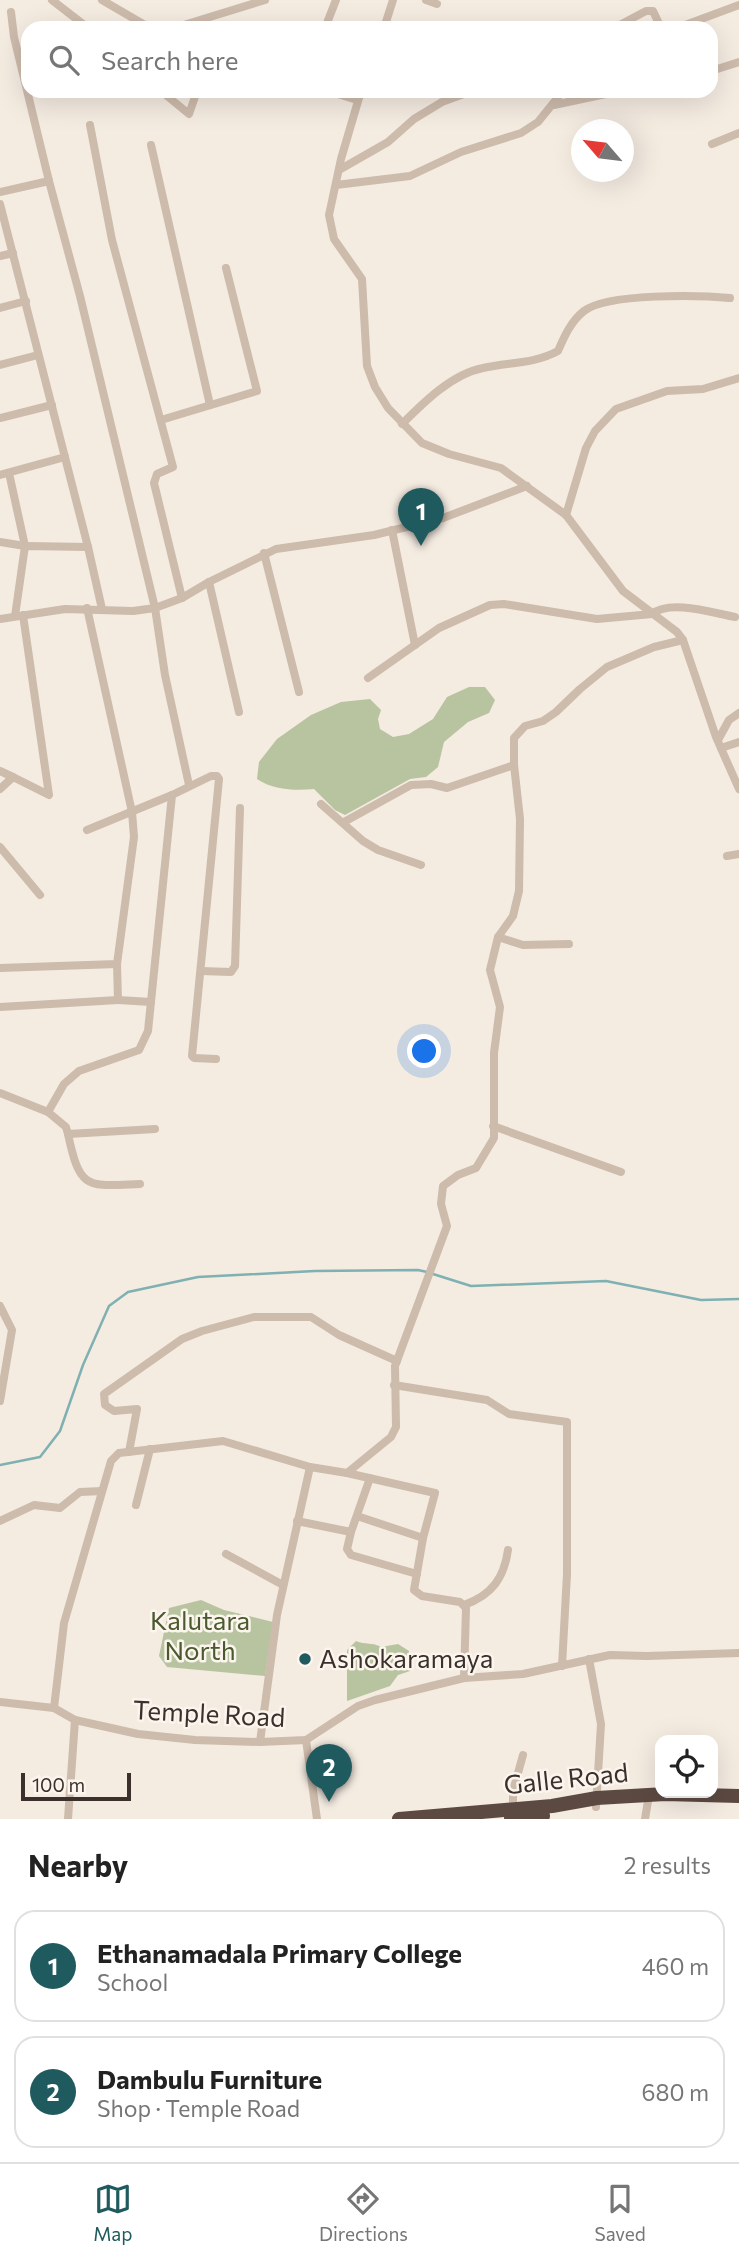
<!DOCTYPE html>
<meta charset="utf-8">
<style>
:root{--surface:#fff;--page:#f2f2f2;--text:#222;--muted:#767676;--line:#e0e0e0;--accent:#1f5a5e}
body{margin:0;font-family:Commissioner,sans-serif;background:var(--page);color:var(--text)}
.controls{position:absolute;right:21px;bottom:21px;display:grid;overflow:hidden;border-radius:14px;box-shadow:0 7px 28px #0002}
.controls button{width:63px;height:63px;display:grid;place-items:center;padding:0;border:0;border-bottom:2px solid var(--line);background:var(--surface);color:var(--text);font:35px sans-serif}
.compass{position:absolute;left:571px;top:119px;width:63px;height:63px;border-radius:50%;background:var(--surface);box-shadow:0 7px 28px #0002;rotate:298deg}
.scale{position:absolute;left:21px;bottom:18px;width:110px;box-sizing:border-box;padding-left:7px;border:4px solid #3b302b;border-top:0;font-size:19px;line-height:24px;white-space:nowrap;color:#3b302b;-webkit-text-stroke:5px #fbf5ee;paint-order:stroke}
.you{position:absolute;left:425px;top:1052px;width:24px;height:24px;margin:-18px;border:5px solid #fff;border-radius:50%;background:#1a73e8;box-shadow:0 0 0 10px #1a73e833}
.badge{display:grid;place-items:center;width:46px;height:46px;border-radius:50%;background:var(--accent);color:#fff;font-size:23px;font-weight:700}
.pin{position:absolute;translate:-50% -58px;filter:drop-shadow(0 2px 4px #0008)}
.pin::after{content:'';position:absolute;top:37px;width:24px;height:21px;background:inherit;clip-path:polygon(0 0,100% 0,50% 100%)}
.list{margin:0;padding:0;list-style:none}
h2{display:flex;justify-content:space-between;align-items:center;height:91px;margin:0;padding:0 28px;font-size:30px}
h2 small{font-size:23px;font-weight:400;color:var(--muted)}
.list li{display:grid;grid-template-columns:46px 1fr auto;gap:21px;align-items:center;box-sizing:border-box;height:112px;margin:0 14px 14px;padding:0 14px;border:2px solid var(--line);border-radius:21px}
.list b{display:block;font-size:26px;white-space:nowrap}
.list p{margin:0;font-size:23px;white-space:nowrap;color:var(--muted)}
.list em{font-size:23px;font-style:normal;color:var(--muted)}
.icon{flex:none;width:38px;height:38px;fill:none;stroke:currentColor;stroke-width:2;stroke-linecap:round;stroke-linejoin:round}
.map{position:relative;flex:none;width:739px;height:1819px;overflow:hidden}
.search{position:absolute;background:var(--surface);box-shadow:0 7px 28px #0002;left:21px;right:21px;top:21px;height:77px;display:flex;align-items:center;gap:18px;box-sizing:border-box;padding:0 24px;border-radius:21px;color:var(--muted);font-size:26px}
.sheet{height:343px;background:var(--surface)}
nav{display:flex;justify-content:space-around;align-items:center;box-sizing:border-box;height:98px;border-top:2px solid var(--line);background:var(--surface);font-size:19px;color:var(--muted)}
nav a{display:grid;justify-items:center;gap:4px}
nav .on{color:var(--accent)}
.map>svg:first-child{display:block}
</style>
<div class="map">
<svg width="739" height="1819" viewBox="0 0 739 1819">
<rect width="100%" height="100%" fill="#f4ebe1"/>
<g fill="#b8c4a0">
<path d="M 469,687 L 485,687 L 495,700 L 489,713 L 468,722 L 444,742 L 438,767 L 426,777 L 410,779 L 345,815 L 335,810 L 314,789 C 296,791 273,790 257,779 L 259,762 L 277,739 L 311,715 L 341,702 L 370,699 L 381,710 L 378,719 L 380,729 L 393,737 L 409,734 L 433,719 L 447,697 Z"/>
<path d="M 201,1600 L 224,1610 L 273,1622 L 265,1676 L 167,1667 L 159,1656 L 169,1608 Z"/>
<path d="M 356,1641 C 365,1645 373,1642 381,1647 L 398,1644 L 409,1651 L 410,1671 L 398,1675 L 390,1686 L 347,1701 L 347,1650 Z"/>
</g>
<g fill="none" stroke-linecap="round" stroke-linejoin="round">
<g stroke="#7fb0b2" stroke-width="2.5">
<path d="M 433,1274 L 471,1286 L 606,1281 L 701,1300 L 739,1299"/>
<path d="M 0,1465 L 40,1457 L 60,1431 L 83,1365 L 109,1306 L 128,1292 L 198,1277 L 315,1271 L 418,1270 L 427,1272"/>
</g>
<g stroke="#cdbbac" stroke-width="8">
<path d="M 52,0 L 88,28"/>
<path d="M 102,0 L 150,28"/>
<path d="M 426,0 L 437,4"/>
<path d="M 11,12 L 14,37 L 49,181 L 80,296 L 155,608 L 165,675 L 189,785"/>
<path d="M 174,28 L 265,0"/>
<path d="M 325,28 L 336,0"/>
<path d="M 384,28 L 393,0"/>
<path d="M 614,28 L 646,11 L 653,11 L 661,28"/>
<path d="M 677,28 L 739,5"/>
<path d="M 711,71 L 739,62"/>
<path d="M 161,91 L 189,114 L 197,91"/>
<path d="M 328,91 L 357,100"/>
<path d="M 361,91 L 341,159 L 329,215 L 334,239 L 362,279 L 367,366 L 375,387 L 388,408 L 422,443 L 449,454 L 501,468 L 566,515 L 623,591 L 677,632 L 683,640 L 716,737 L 739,789"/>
<path d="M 554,105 L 620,91"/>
<path d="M 90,125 L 112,240 L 173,467 L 157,474 L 154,483 L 182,598"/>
<path d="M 712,144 L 739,133"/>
<path d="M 151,145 L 210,405"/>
<path d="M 339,170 L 388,142 L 414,119 L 442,102 L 472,91"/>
<path d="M 336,185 L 410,176 L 461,152 L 521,133 L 538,122 L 563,91"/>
<path d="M 0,192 L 49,181"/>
<path d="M 0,204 L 88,547 L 102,609"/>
<path d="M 0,256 L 13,253"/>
<path d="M 0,308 L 26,301"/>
<path d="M 0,365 L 38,355"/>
<path d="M 0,418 L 52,405"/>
<path d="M 161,420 L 257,391 L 226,268"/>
<path d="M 402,424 C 424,402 452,374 483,368 C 509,362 534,364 558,351 C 564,337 571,321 584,311 C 607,293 700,295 730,298"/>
<path d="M 0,475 L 65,457"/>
<path d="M 566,515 L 586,448 L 595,431 L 616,409 L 667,391 L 703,389 L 739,378"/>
<path d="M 392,530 L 415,645"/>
<path d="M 0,542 L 25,546 L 9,473"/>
<path d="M 264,553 L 299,692"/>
<path d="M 209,582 L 239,712"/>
<path d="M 15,616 L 25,546 L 88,547"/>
<path d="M 0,619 L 65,609 L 133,611 L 155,608 L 182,598 L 209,582 L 276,549 L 374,535 L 443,518 L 527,486"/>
<path d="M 368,678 L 439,628 L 490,605 L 504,604 L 597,619 L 652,614 C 670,599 713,613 735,617"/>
<path d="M 718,740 L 729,720 L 739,713"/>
<path d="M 721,748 L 739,742"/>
<path d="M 0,771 L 13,777"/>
<path d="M 0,789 L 13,777 L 49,795 L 23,615"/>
<path d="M 321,804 L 363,841 L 378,850 L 421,865"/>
<path d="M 344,822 L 411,785 L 431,784 L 447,788 L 514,765"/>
<path d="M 87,830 L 172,795 L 211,776 L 217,776 L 219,779 L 192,1056 L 194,1058 L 216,1059"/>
<path d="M 0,847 L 40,895"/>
<path d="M 727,856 L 739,854"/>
<path d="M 498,937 L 523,945 L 569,944"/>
<path d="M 0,968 L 117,964 L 134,837 L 132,812 L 87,608"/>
<path d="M 201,971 L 231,972 L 235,966 L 240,808"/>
<path d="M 118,1000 L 151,1002"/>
<path d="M 0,1007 L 118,1000 L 117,964"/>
<path d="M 0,1093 L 48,1112 L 64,1084 L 79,1071 L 139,1050 L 148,1031 L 172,795"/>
<path d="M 48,1112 L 66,1127 L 68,1134"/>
<path d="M 493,1126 L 621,1172"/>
<path d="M 140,1184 C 87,1186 80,1191 68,1134 L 155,1129"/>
<path d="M 0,1306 L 12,1330 L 0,1401"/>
<path d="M 394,1385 L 487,1400 L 509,1414 L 567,1422 L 567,1574 L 562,1666"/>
<path d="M 129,1452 L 137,1409 L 114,1411 L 105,1405 L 104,1394 L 182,1339 L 202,1331 L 254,1317 L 311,1317 L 339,1335 L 397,1361"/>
<path d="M 347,1473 L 435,1493 L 423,1538 L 414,1590 L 422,1596 L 460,1602 L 466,1608 L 464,1678"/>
<path d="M 136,1505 L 150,1449"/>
<path d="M 357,1516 L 423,1538"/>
<path d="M 0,1521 L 34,1505 L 60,1508 L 80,1492 L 102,1491"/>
<path d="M 297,1521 L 351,1532 L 347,1549 L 351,1555 L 417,1574"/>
<path d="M 351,1532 L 370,1478"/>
<path d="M 226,1554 L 283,1585"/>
<path d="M 464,1605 C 492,1595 504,1578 508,1550"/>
<path d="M 589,1659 L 601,1724 L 596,1807"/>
<path d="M 0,1702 L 54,1708 L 75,1720 L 138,1734 L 195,1740 L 260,1742 L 306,1740 L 358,1706 L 375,1700 L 464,1678 L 523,1674 L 610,1655 L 647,1656 L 739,1653"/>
<path d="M 54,1708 L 64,1623 L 111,1461 L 119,1453 L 223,1441 L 310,1467"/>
<path d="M 306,1740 L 317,1819"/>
<path d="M 260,1742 L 277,1615 L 310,1467 L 347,1473 L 391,1437 L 396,1427 L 395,1366 L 447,1226 L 441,1204 L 443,1186 L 458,1175 L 476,1168 L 494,1138 L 494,1053 L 500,1007 L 490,970 L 498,937 L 513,916 L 519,891 L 520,819 L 514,765 L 514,738 L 525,726 L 543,721 L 556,712 L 580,689 L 607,667 L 654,647 L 683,640"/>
<path d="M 513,1809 L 513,1791 L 523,1755"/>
<path d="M 68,1819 L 75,1720"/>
<path d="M 645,1819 L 649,1795"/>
</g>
<g stroke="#5c4a42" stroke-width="14">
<path d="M 399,1819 L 552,1806 L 597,1798 L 665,1794 L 739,1796"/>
<path d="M 511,1819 L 543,1816"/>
</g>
</g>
<circle fill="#1f5a5e" stroke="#fbf5ee" stroke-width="2.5" cx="305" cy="1659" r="7"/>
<g text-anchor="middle" stroke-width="5" stroke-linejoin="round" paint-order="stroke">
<g font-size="26" fill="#4a5a2e" stroke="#fbf5ee">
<text x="200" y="1630">Kalutara<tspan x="200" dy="30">North</tspan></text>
</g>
<g font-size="26" fill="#3b302b" stroke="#fbf5ee" text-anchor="start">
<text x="319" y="1668">Ashokaramaya</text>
</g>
<g font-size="26" fill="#3b302b" stroke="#fbf5ee">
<text transform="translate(209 1714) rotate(3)" y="9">Temple Road</text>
<text transform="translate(566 1779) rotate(-6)" y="9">Galle Road</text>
</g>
</g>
</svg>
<div class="controls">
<button><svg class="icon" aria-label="locate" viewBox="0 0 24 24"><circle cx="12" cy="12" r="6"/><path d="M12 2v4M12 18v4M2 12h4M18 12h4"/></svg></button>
</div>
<svg class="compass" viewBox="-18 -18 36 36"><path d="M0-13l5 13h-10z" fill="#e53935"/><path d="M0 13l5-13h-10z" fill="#767676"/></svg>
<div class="scale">100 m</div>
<div class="you"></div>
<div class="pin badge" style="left:421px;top:546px">1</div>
<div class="pin badge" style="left:329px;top:1802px">2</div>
<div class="search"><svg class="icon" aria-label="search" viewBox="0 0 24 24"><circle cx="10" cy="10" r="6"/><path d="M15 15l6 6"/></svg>Search here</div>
</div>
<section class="sheet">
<h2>Nearby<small>2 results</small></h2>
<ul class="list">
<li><span class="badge">1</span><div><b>Ethanamadala Primary College</b><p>School</p></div><em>460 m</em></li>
<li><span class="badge">2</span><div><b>Dambulu Furniture</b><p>Shop · Temple Road</p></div><em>680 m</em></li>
</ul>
</section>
<nav>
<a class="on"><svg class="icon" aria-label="map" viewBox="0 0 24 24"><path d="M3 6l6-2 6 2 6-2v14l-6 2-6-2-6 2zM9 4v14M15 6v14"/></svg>Map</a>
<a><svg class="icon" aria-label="directions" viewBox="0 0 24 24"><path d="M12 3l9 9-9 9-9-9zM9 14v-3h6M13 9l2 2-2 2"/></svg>Directions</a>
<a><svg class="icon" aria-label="saved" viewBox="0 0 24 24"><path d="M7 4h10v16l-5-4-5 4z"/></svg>Saved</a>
</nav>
